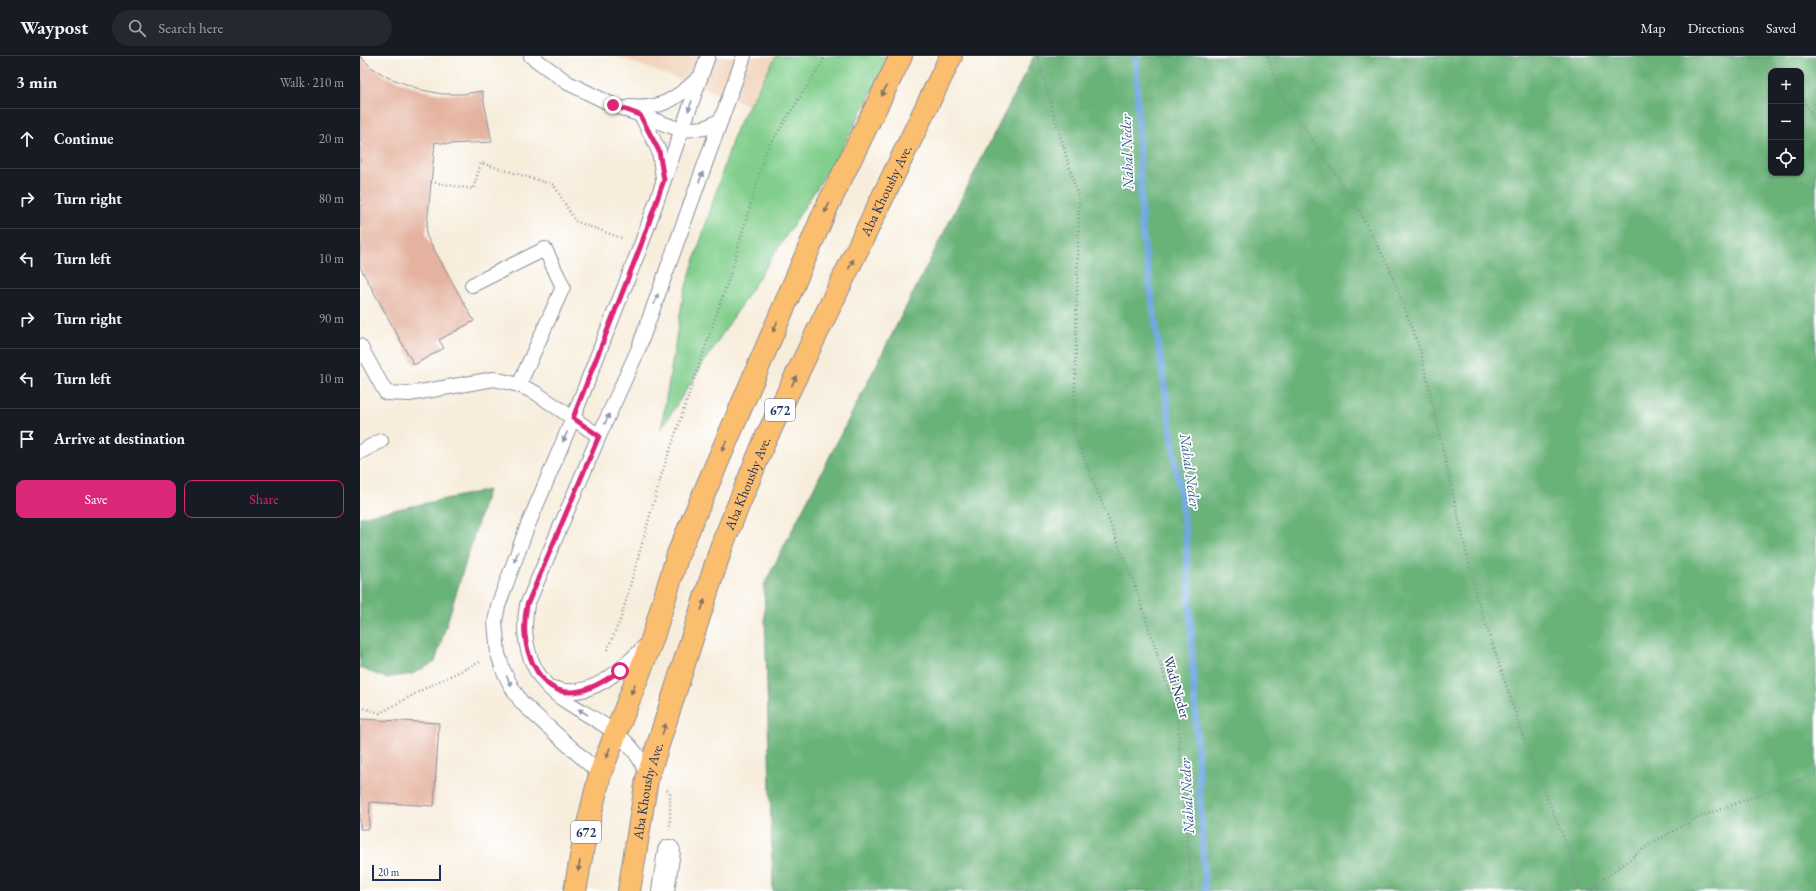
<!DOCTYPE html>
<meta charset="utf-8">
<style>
:root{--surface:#171b24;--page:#242831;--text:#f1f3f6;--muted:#9ea1a6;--line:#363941;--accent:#db2777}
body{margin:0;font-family:"EB Garamond",serif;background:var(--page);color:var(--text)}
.controls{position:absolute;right:12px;top:12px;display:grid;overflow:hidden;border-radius:8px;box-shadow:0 1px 3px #0004}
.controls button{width:36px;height:36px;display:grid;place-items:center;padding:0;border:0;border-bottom:1px solid var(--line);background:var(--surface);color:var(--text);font:20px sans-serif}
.scale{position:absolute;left:12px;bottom:10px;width:69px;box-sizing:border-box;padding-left:4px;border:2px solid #1b2f5e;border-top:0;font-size:11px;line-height:14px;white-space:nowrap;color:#1b2f5e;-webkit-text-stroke:3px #fff;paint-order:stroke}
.stop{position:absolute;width:12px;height:12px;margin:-9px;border:3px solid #db2777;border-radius:50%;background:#fff}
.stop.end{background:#db2777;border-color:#fff;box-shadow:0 1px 4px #0008}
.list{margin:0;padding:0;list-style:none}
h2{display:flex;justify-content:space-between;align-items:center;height:52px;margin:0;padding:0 16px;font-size:17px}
h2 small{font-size:13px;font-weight:400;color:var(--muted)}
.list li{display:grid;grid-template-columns:26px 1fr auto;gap:12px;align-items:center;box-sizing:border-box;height:60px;padding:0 16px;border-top:1px solid var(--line)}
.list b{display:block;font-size:15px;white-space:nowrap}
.list em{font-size:13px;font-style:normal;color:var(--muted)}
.actions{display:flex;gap:8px;padding:12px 16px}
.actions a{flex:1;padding:9px 0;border:1px solid var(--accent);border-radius:8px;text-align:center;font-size:14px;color:var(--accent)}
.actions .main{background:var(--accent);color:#fff}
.icon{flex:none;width:22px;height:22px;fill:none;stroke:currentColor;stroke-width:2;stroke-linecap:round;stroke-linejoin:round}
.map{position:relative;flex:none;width:1456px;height:835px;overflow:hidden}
header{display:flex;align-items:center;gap:24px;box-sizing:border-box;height:56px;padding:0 20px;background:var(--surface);border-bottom:1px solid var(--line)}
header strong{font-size:19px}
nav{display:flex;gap:22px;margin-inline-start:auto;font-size:14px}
.search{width:280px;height:36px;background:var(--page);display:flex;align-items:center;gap:10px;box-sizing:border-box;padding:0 14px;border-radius:22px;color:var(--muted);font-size:15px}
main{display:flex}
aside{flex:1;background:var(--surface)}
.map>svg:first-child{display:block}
</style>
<header>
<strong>Waypost</strong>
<div class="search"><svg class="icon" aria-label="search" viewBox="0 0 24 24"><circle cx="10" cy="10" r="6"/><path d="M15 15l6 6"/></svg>Search here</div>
<nav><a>Map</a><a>Directions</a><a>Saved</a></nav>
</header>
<main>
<aside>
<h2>3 min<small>Walk · 210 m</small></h2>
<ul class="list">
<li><svg class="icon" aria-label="ahead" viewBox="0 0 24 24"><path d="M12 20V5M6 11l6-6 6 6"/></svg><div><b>Continue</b></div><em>20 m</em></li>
<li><svg class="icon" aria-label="right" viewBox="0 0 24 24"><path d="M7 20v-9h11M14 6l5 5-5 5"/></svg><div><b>Turn right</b></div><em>80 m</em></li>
<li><svg class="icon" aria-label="left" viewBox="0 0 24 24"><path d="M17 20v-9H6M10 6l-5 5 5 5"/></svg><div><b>Turn left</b></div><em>10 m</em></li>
<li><svg class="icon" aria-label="right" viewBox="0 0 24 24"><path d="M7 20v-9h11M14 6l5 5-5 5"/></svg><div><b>Turn right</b></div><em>90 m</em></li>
<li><svg class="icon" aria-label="left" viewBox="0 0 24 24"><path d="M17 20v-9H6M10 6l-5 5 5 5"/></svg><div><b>Turn left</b></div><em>10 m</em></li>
<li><svg class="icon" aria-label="arrive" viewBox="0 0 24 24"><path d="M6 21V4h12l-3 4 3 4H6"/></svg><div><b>Arrive at destination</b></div></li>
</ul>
<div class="actions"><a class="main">Save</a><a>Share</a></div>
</aside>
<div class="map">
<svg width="1456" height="835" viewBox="0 0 1456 835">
<rect width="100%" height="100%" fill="#fff"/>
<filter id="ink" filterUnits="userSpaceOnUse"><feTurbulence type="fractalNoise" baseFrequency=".025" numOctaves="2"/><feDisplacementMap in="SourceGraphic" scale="8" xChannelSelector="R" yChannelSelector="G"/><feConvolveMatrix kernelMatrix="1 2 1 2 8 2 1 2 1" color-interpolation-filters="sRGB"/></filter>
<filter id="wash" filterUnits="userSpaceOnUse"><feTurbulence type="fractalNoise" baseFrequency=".012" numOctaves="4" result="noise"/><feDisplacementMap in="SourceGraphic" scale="16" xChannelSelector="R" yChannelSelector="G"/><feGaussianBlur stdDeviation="0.9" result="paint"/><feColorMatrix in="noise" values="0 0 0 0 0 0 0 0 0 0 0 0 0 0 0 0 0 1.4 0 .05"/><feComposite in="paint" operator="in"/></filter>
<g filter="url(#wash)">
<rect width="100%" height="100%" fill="#f7eddb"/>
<path fill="#f1d5bd" d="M 255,0 L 431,0 L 408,56 Z"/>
<path fill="#82cf8d" stroke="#4e7f76" d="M 416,0 L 531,0 L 480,96 L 301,373 L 323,240 L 376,73 Z"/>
<g fill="#69b278" stroke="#42706b" fill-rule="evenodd">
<path d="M 674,0 L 1456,0 L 1456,835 L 413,835 L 404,529 ZM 1411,15 L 1441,15 L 1441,117 L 1411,117 Z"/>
<path d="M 128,434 L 75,606 L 52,618 L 26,622 L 0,612 L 0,461 Z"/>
</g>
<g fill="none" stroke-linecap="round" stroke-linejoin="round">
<path stroke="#6fa8df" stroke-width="7" d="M 776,0 L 782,174 L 826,480 L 845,835"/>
</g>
<g id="blocks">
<g fill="#e4b29f">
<path d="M 0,0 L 11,11 L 27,21 L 62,34 L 82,38 L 103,38 L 122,35 L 132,86 L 87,88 L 75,86 L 66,179 L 114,265 L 79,284 L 84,292 L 54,309 L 0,211 Z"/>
<path d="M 0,663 L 79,667 L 74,750 L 10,746 L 9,773 L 0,773 Z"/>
</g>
</g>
</g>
<g filter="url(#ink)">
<use href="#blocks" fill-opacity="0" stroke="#898e9c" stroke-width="1"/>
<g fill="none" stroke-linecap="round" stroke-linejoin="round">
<g stroke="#898e9c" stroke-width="16">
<g id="service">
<path d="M 171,0 L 208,27 L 253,49 L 321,74 L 345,72 L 361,64"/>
<path d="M 269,51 C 301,54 316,43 339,22"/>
<path d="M 281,59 L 299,95 L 303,122"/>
<path d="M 112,229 L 185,193 L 203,231 L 159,329"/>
<path d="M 0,290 L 26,337 L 49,338 L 134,323 L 159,329 L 176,337 L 239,380"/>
<path d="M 0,396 L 21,385"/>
<path d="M 193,632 C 230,646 262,613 286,589"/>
<path d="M 240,718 L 162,647 L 151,630 L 143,614 L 138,598 L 135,566 L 138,550 L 166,474 L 213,362 L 281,189 L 348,0"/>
<path d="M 287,721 C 277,682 239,667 207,646 C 172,624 160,588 167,549 L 239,380 L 278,294 L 384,0"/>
</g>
</g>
<g stroke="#898e9c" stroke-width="24">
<path id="minor" d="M 303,835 L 309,795"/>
</g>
<g stroke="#898e9c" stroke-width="24">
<g id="primary">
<path d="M 215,835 L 224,785 L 240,718 L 292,584 L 318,498 L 465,155 L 541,0"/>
<path id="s1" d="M 269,835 L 287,723 L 362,489 L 405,384 L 591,0"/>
</g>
</g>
<g stroke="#898e9c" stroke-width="2.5" stroke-dasharray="1 3" stroke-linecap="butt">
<path d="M 677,0 L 719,144 L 714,377 L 776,532 L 817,659 L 832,835"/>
<path d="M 908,0 L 918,33 L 993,144 L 1029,211 L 1060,293 L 1116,539 L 1168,695 L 1211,800 L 1219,835"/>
<path d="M 1407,0 L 1419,15"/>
<path d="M 1441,41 L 1456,65"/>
<path d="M 71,126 L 113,133 L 121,107 L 194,129 L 215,165 L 264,183"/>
<path d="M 247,594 L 261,562 L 302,417 L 370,219 L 406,95 L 466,0"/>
<path d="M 0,651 L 20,657 L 73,628 L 122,605"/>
<path d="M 307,734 L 310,736 L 310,773"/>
<path d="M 1228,835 L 1290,788 L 1337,762 L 1456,718"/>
</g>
<use href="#service" stroke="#fff" stroke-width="14"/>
<use href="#minor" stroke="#fff" stroke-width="22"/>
<use href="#primary" stroke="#fbbd6e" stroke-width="22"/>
</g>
<defs><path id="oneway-solid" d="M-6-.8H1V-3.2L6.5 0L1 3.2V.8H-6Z"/></defs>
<g fill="#806f65">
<use href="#oneway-solid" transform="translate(524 35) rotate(116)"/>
<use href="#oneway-solid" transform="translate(467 152) rotate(116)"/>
<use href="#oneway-solid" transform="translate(491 208) rotate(-64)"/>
<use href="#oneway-solid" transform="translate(415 271) rotate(113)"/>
<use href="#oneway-solid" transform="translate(434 325) rotate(-64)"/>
<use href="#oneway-solid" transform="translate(364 390) rotate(113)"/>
<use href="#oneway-solid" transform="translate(343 549) rotate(-72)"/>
<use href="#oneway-solid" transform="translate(273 633) rotate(111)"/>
<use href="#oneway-solid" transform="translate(304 673) rotate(-72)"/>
<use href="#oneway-solid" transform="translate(248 697) rotate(111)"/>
<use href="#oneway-solid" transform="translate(219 810) rotate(100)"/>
</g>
<g fill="#8d97ae">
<use href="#oneway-solid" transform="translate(330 50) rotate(110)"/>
<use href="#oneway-solid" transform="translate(341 121) rotate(-70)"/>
<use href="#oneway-solid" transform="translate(296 243) rotate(-70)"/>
<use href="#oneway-solid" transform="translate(247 363) rotate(-65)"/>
<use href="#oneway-solid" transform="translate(205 381) rotate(114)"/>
<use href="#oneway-solid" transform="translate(156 501) rotate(111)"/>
<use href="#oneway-solid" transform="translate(149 625) rotate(63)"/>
<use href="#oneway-solid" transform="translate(223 656) rotate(-148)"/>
</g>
</g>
<g fill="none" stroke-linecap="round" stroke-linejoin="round" filter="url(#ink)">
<path stroke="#db2777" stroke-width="5" d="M 253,49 L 280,59 L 299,95 L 304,124 L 281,189 L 213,362 L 239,380 L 167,549 C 165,559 164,569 165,579 C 167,602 182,636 209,636 C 227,637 245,624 260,615"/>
</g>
<g text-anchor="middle" stroke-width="3.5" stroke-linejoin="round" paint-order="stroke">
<g fill="#fff" stroke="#5f6d8e" stroke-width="1">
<rect x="405" y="343" width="30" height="22" rx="3"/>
<rect x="211" y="765" width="30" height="22" rx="3"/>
</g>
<g font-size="13" font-weight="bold" fill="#1b2f5e">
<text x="420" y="359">672</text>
<text x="226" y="781">672</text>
</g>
<g font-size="14" fill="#1b2f5e" stroke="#fff">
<text dy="5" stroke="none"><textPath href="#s1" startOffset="750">Aba Khoushy Ave.</textPath></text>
<text dy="5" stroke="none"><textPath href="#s1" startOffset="426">Aba Khoushy Ave.</textPath></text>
<text transform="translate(817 631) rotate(74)" y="5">Wadi Neder</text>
<text dy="5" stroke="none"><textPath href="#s1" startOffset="102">Aba Khoushy Ave.</textPath></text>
</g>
<g font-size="15" font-style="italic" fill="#38598b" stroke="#fff">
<text transform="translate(767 96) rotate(-92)" y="5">Nahal Neder</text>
<text transform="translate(830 415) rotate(82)" y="5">Nahal Neder</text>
<text transform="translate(827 740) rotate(-93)" y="5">Nahal Neder</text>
</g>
</g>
</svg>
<div class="controls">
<button>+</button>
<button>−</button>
<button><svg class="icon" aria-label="locate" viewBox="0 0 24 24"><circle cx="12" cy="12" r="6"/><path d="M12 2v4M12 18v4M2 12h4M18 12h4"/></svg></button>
</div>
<div class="scale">20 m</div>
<div class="stop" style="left:260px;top:615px"></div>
<div class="stop end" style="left:253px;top:49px"></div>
</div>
</main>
